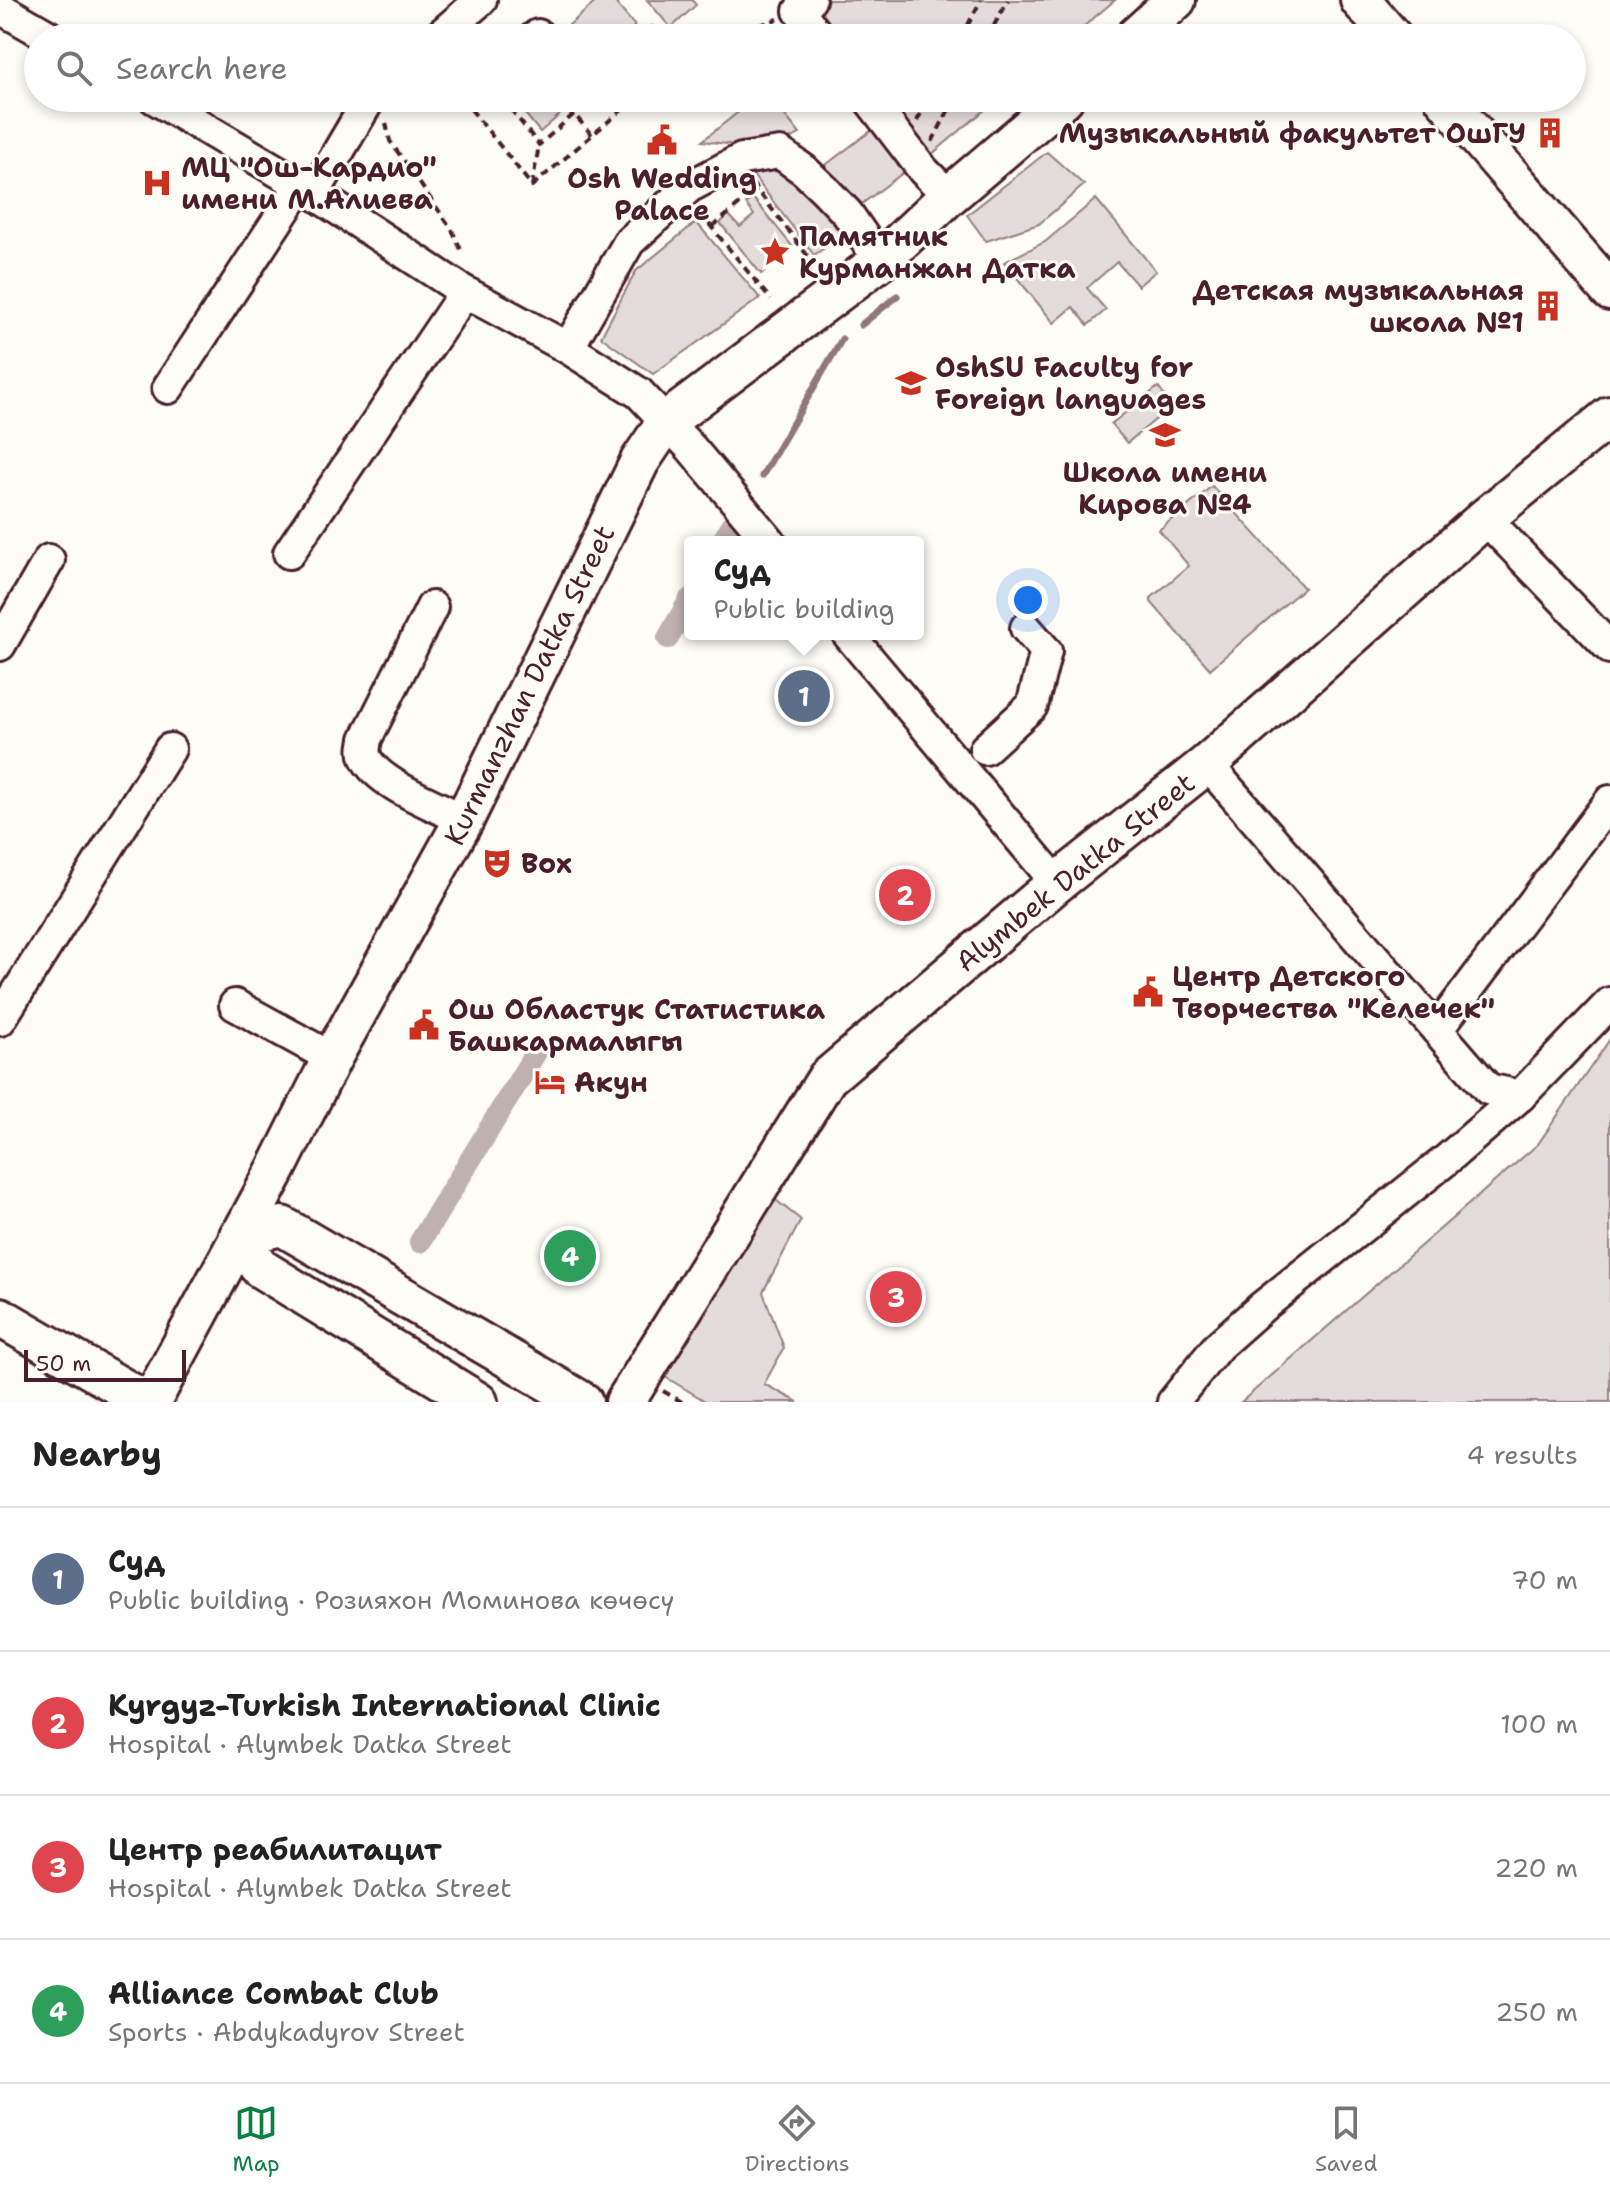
<!DOCTYPE html>
<meta charset="utf-8">
<style>
:root{--surface:#fff;--page:#f6f6f6;--text:#222;--muted:#767676;--line:#e0e0e0;--accent:#0b8043}
body{margin:0;font-family:"Shantell Sans",sans-serif;background:var(--page);color:var(--text)}
.scale{position:absolute;left:24px;bottom:20px;width:162px;box-sizing:border-box;padding-left:8px;border:4px solid #4a1f2b;border-top:0;font-size:22px;line-height:28px;white-space:nowrap;color:#4a1f2b;-webkit-text-stroke:6px #fdfcf7;paint-order:stroke}
.you{position:absolute;left:1028px;top:600px;width:28px;height:28px;margin:-20px;border:6px solid #fff;border-radius:50%;background:#1a73e8;box-shadow:0 0 0 12px #1a73e833}
.badge{display:grid;place-items:center;width:52px;height:52px;border-radius:50%;background:var(--accent);color:#fff;font-size:26px;font-weight:700}
.pin{position:absolute;translate:-50% -50%;border:4px solid #fff;box-shadow:0 2px 8px #0006}
.popup{position:absolute;left:684px;top:536px;width:240px;height:104px;box-sizing:border-box;display:grid;place-content:center;border-radius:8px;background:var(--surface);filter:drop-shadow(0 2px 6px #0005);font-size:26px;white-space:nowrap;color:var(--muted)}
.popup b{font-size:30px;color:var(--text)}
.popup::after{content:'';position:absolute;left:50%;top:100%;margin-left:-16px;border:16px solid transparent;border-top-color:var(--surface)}
.list{margin:0;padding:0;list-style:none}
h2{display:flex;justify-content:space-between;align-items:center;height:104px;margin:0;padding:0 32px;font-size:34px}
h2 small{font-size:26px;font-weight:400;color:var(--muted)}
.list li{display:grid;grid-template-columns:52px 1fr auto;gap:24px;align-items:center;box-sizing:border-box;height:144px;padding:0 32px;border-top:2px solid var(--line)}
.list b{display:block;font-size:30px;white-space:nowrap}
.list p{margin:0;font-size:26px;white-space:nowrap;color:var(--muted)}
.list em{font-size:26px;font-style:normal;color:var(--muted)}
.icon{flex:none;width:44px;height:44px;fill:none;stroke:currentColor;stroke-width:2;stroke-linecap:round;stroke-linejoin:round}
.map{position:relative;flex:none;width:1610px;height:1402px;overflow:hidden}
.search{position:absolute;background:var(--surface);box-shadow:0 4px 12px #0003;left:24px;right:24px;top:24px;height:88px;display:flex;align-items:center;gap:20px;box-sizing:border-box;padding:0 28px;border-radius:44px;color:var(--muted);font-size:30px}
.sheet{height:680px;background:var(--surface)}
nav{display:flex;justify-content:space-around;align-items:center;box-sizing:border-box;height:112px;border-top:2px solid var(--line);background:var(--surface);font-size:22px;color:var(--muted)}
nav a{display:grid;justify-items:center;gap:4px}
nav .on{color:var(--accent)}
.map>svg:first-child{display:block}
</style>
<div class="map">
<svg width="1610" height="1402" viewBox="0 0 1610 1402">
<rect width="100%" height="100%" fill="#fdfcf7"/>
<filter id="ink" filterUnits="userSpaceOnUse"><feTurbulence type="fractalNoise" baseFrequency=".0125" numOctaves="2"/><feDisplacementMap in="SourceGraphic" scale="16" xChannelSelector="R" yChannelSelector="G"/><feConvolveMatrix kernelMatrix="1 2 1 2 8 2 1 2 1" color-interpolation-filters="sRGB"/></filter>
<g filter="url(#ink)">
<g fill="#e3dcda" stroke="#967e82" stroke-width="2">
<path d="M 598,0 L 613,0 L 635,26 L 621,38 L 554,38 Z"/>
<path d="M 647,0 L 692,0 L 696,5 L 671,28 Z"/>
<path d="M 821,0 L 1115,0 L 1070,38 L 829,38 L 808,12 Z"/>
<path d="M 512,98 L 563,98 L 570,106 L 540,132 Z"/>
<path d="M 756,98 L 771,98 L 800,134 L 769,149 L 702,141 Z"/>
<path d="M 876,98 L 999,98 L 925,160 Z"/>
<path d="M 872,130 L 904,172 L 855,209 L 823,167 Z"/>
<path d="M 1047,152 L 1084,185 L 1039,224 L 986,241 L 967,215 Z"/>
<path d="M 776,161 L 796,170 L 846,234 L 814,255 L 749,170 Z"/>
<path d="M 753,198 L 793,247 L 761,274 L 720,223 L 729,215 L 740,227 L 754,215 L 746,204 Z"/>
<path d="M 1096,199 L 1156,271 L 1138,286 L 1117,262 L 1087,288 L 1106,310 L 1088,325 L 1073,307 L 1054,323 L 1004,262 L 1045,242 Z"/>
<path d="M 696,222 L 760,298 L 653,374 L 601,337 L 636,271 Z"/>
<path d="M 1158,387 L 1172,406 L 1127,443 L 1111,424 Z"/>
<path d="M 1212,486 L 1304,588 L 1210,669 L 1151,602 L 1151,598 L 1189,566 L 1159,530 Z"/>
<path d="M 1610,1039 L 1610,1402 L 1241,1402 L 1538,1144 Z"/>
<path d="M 772,1197 L 801,1220 L 763,1292 L 784,1348 L 764,1384 L 798,1402 L 707,1402 L 657,1372 Z"/>
</g>
<g fill="none" stroke-linecap="round" stroke-linejoin="round">
<g stroke="#91777b" stroke-width="7">
<path d="M 861,325 L 897,296"/>
<path d="M 762,476 L 842,339"/>
</g>
<g stroke="#c0b1b1" stroke-width="22">
<path d="M 722,542 L 737,516"/>
<path d="M 668,638 L 690,599"/>
<path d="M 420,1242 L 538,1049"/>
</g>
<g stroke="#4a1f2b" stroke-width="36">
<g id="minor">
<path d="M 810,0 L 799,11 L 820,38"/>
<path d="M 0,8 L 52,38"/>
<path d="M 437,38 L 481,0"/>
<path d="M 534,38 L 538,35"/>
<path d="M 154,98 L 301,185 L 465,292 L 568,348 L 639,393 L 691,448 L 770,542"/>
<path d="M 868,98 L 924,171 L 949,196"/>
<path d="M 314,193 L 370,98"/>
<path d="M 568,348 L 629,242 L 689,187 L 742,159 L 780,153 L 804,170 L 825,190 L 847,213 L 880,261"/>
<path d="M 168,388 L 301,185"/>
<path d="M 1485,518 L 1610,648"/>
<path d="M 289,553 L 465,292"/>
<path d="M 432,607 L 366,739 C 365,746 363,751 366,758 C 379,785 438,806 464,820"/>
<path d="M 848,634 L 1057,883"/>
<path d="M 0,645 L 49,560"/>
<path d="M 985,749 L 1032,706 L 1046,651 L 1026,628"/>
<path d="M 1207,764 L 1488,1089 L 1520,1096"/>
<path d="M 235,1005 L 332,1058"/>
<path d="M 0,1020 L 170,749"/>
<path d="M 1437,1030 L 1610,801"/>
<path d="M 1173,1402 L 1218,1346 L 1262,1307 L 1445,1161 L 1520,1096 L 1610,1003"/>
</g>
</g>
<g stroke="#4a1f2b" stroke-width="44">
<g id="major">
<path d="M 1360,0 L 1393,38"/>
<path d="M 1134,38 L 1176,0"/>
<path d="M 1444,98 L 1610,291"/>
<path d="M 239,1236 L 282,1226 L 583,1402"/>
<path d="M 239,1236 L 260,1268 L 478,1402"/>
<path d="M 0,1317 L 147,1402"/>
<path d="M 151,1402 L 276,1170 L 332,1058 L 464,820 L 640,461 L 667,421 L 880,261 L 949,196 L 1064,98"/>
<path d="M 625,1402 L 827,1078 L 1057,883 L 1207,764 L 1485,518 L 1610,416"/>
</g>
</g>
<g stroke="#4a1f2b" stroke-width="4" stroke-dasharray="8 6" stroke-linecap="butt">
<path d="M 651,26 L 662,38"/>
<path d="M 719,38 L 778,19"/>
<path d="M 961,38 L 981,0"/>
<path d="M 987,38 L 1008,0"/>
<path d="M 462,98 L 532,186 L 636,98"/>
<path d="M 502,98 L 539,145 L 574,114 L 592,135"/>
<path d="M 393,107 L 404,98"/>
<path d="M 917,121 L 929,98"/>
<path d="M 386,123 L 390,141 L 451,228 L 463,254"/>
<path d="M 932,142 L 955,98"/>
<path d="M 752,183 L 814,264"/>
<path d="M 532,186 L 539,145"/>
<path d="M 700,213 L 771,300"/>
<path d="M 712,227 L 757,190"/>
<path d="M 663,1391 L 682,1402"/>
</g>
<use href="#minor" stroke="#fdfcf7" stroke-width="30"/>
<use href="#major" stroke="#fdfcf7" stroke-width="38"/>
</g>
</g>
<defs>
<g id="building-bare" transform="scale(2.4)"><path d="M-4-6H4V6H1V3H-1V6H-4ZM-2.5-4.3h1.7v1.8h-1.7ZM.8-4.3h1.7v1.8H.8ZM-2.5-1h1.7V.8h-1.7ZM.8-1h1.7V.8H.8Z" fill="#c8321e" stroke="#fdfcf7" stroke-width="2.5" paint-order="stroke"/></g>
<g id="civic-bare" transform="scale(2.4)"><path d="M-.6-6.5H3V-4.5H.6V-3L4-1V1h2V6H-6V1h2V-1L-.6-3ZM-1.2 2.5V6h2.4V2.5Z" fill="#c8321e" stroke="#fdfcf7" stroke-width="2.5" paint-order="stroke"/></g>
<g id="hospital-bare" transform="scale(2.4)"><path d="M-5-5h3v3.5h4V-5h3V5h-3V1.5h-4V5h-3Z" fill="#c8321e" stroke="#fdfcf7" stroke-width="2.5" paint-order="stroke"/></g>
<g id="sight-bare" transform="scale(2.4)"><path d="M0-6L1.8-2.2L6-1.7L2.9 1.2L3.7 5.4L0 3.3L-3.7 5.4L-2.9 1.2L-6-1.7L-1.8-2.2Z" fill="#c8321e" stroke="#fdfcf7" stroke-width="2.5" paint-order="stroke"/></g>
<g id="university-bare" transform="scale(2.4)"><path d="M0-5L7-2L0 1L-7-2ZM-4 1L0 2.5L4 1V4Q0 6-4 4Z" fill="#c8321e" stroke="#fdfcf7" stroke-width="2.5" paint-order="stroke"/></g>
<g id="school-bare" transform="scale(2.4)"><path d="M0-5L7-2L0 1L-7-2ZM-4 1L0 2.5L4 1V4Q0 6-4 4Z" fill="#c8321e" stroke="#fdfcf7" stroke-width="2.5" paint-order="stroke"/></g>
<g id="theatre-bare" transform="scale(2.4)"><path d="M-5-5.5Q0-4 5-5.5V0Q5 5 0 6Q-5 5-5 0ZM-3.3-2.5H-1v1.5H-3.3ZM1-2.5H3.3v1.5H1ZM-2.8 1Q0 5.5 2.8 1Z" fill="#c8321e" stroke="#fdfcf7" stroke-width="2.5" paint-order="stroke"/></g>
<g id="hotel-bare" transform="scale(2.4)"><path d="M-6-4.5h1.5V1H6V5H4.5V3h-9V5H-6ZM-4 0a1.8 1.8 0 1 1 3.6 0ZM.5 0V-2.5h3Q6-2.5 6 0Z" fill="#c8321e" stroke="#fdfcf7" stroke-width="2.5" paint-order="stroke"/></g>
</defs>
<g fill-rule="evenodd">
<use href="#building-bare" x="1550" y="133"/>
<use href="#civic-bare" x="662" y="140"/>
<use href="#hospital-bare" x="157" y="183"/>
<use href="#sight-bare" x="775" y="252"/>
<use href="#building-bare" x="1548" y="306"/>
<use href="#university-bare" x="911" y="383"/>
<use href="#school-bare" x="1165" y="435"/>
<use href="#theatre-bare" x="497" y="863"/>
<use href="#civic-bare" x="1148" y="992"/>
<use href="#civic-bare" x="424" y="1025"/>
<use href="#hotel-bare" x="550" y="1082"/>
</g>
<g text-anchor="middle" stroke-width="6" stroke-linejoin="round" paint-order="stroke">
<g font-size="28" font-weight="bold" fill="#4a1f2b" stroke="#fdfcf7" text-anchor="start">
<text x="1526" y="143" text-anchor="end">Музыкальный факультет ОшГУ</text>
<text x="181" y="177">МЦ "Ош-Кардио"<tspan x="181" dy="32">имени М.Алиева</tspan></text>
<text x="662" y="188" text-anchor="middle">Osh Wedding<tspan x="662" dy="32">Palace</tspan></text>
<text x="799" y="246">Памятник<tspan x="799" dy="32">Курманжан Датка</tspan></text>
<text x="1524" y="300" text-anchor="end">Детская музыкальная<tspan x="1524" dy="32">школа №1</tspan></text>
<text x="935" y="377">OshSU Faculty for<tspan x="935" dy="32">Foreign languages</tspan></text>
<text x="1165" y="482" text-anchor="middle">Школа имени<tspan x="1165" dy="32">Кирова №4</tspan></text>
<text x="521" y="873">Box</text>
<text x="1172" y="986">Центр Детского<tspan x="1172" dy="32">Творчества "Келечек"</tspan></text>
<text x="448" y="1019">Ош Областук Статистика<tspan x="448" dy="32">Башкармалыгы</tspan></text>
<text x="574" y="1092">Акун</text>
</g>
<g font-size="28" fill="#4a1f2b" stroke="#fdfcf7">
<text transform="translate(529 685) rotate(-64)" y="10">Kurmanzhan Datka Street</text>
<text transform="translate(1075 872) rotate(-39)" y="10">Alymbek Datka Street</text>
</g>
</g>
</svg>
<div class="scale">50 m</div>
<div class="you"></div>
<div class="pin badge" style="left:804px;top:696px;background:#5c6f8a">1</div>
<div class="popup"><b>Суд</b>Public building</div>
<div class="pin badge" style="left:905px;top:895px;background:#e0444e">2</div>
<div class="pin badge" style="left:896px;top:1297px;background:#e0444e">3</div>
<div class="pin badge" style="left:570px;top:1256px;background:#2e9e5b">4</div>
<div class="search"><svg class="icon" aria-label="search" viewBox="0 0 24 24"><circle cx="10" cy="10" r="6"/><path d="M15 15l6 6"/></svg>Search here</div>
</div>
<section class="sheet">
<h2>Nearby<small>4 results</small></h2>
<ul class="list">
<li><span class="badge" style="background:#5c6f8a">1</span><div><b>Суд</b><p>Public building · Розияхон Моминова көчөсү</p></div><em>70 m</em></li>
<li><span class="badge" style="background:#e0444e">2</span><div><b>Kyrgyz-Turkish International Clinic</b><p>Hospital · Alymbek Datka Street</p></div><em>100 m</em></li>
<li><span class="badge" style="background:#e0444e">3</span><div><b>Центр реабилитацит</b><p>Hospital · Alymbek Datka Street</p></div><em>220 m</em></li>
<li><span class="badge" style="background:#2e9e5b">4</span><div><b>Alliance Combat Club</b><p>Sports · Abdykadyrov Street</p></div><em>250 m</em></li>
</ul>
</section>
<nav>
<a class="on"><svg class="icon" aria-label="map" viewBox="0 0 24 24"><path d="M3 6l6-2 6 2 6-2v14l-6 2-6-2-6 2zM9 4v14M15 6v14"/></svg>Map</a>
<a><svg class="icon" aria-label="directions" viewBox="0 0 24 24"><path d="M12 3l9 9-9 9-9-9zM9 14v-3h6M13 9l2 2-2 2"/></svg>Directions</a>
<a><svg class="icon" aria-label="saved" viewBox="0 0 24 24"><path d="M7 4h10v16l-5-4-5 4z"/></svg>Saved</a>
</nav>
